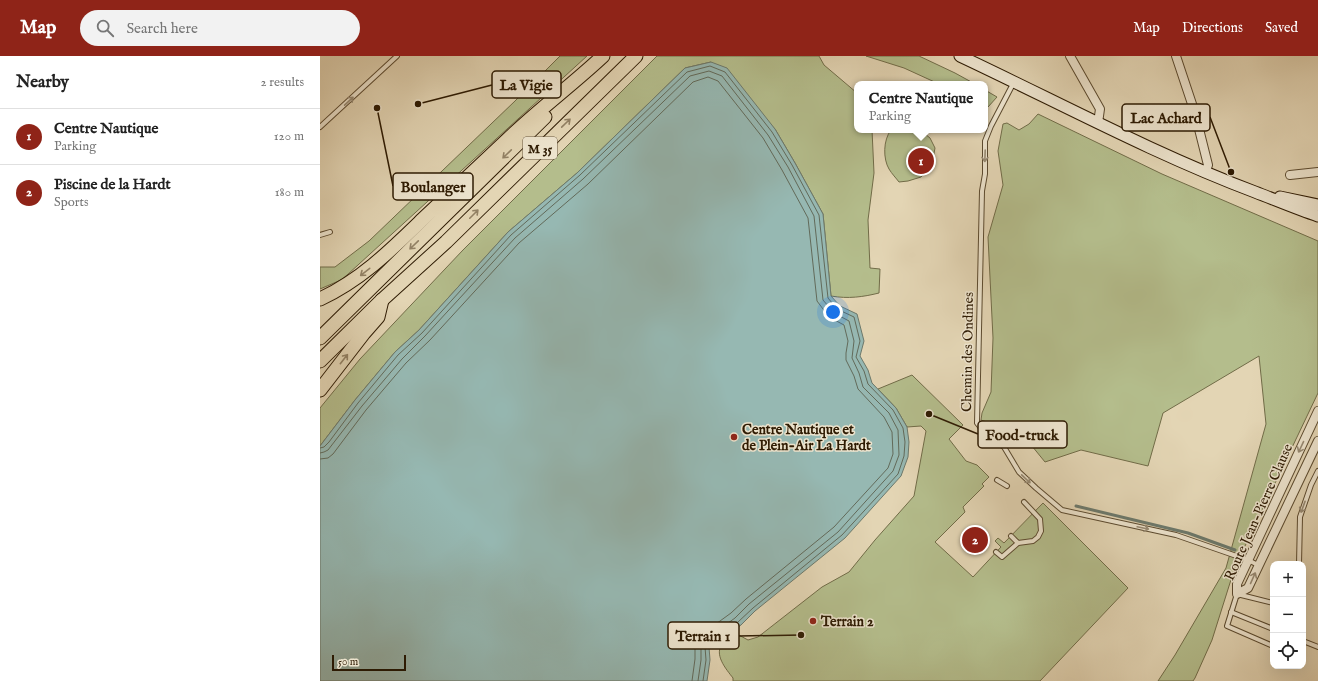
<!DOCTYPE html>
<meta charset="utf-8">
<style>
:root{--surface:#fff;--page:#f2f2f2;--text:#222;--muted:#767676;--line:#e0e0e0;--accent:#8f2418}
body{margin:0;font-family:"IM FELL English",serif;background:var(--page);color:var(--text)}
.controls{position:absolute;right:12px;bottom:12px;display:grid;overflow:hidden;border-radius:8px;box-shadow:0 4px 16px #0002}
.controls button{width:36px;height:36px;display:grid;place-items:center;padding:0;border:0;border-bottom:1px solid var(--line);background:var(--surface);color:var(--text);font:20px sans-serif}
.scale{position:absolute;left:12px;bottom:10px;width:74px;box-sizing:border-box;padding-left:4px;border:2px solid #2e1b03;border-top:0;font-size:11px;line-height:14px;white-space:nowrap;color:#2e1b03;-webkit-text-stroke:3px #ede4ce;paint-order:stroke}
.you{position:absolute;left:513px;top:256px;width:14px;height:14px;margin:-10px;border:3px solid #fff;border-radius:50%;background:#1a73e8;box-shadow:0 0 0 6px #1a73e833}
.badge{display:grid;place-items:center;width:26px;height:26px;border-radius:50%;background:var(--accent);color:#fff;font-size:13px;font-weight:700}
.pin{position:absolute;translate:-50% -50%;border:2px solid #fff;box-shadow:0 1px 4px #0006}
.popup{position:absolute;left:534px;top:25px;width:134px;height:52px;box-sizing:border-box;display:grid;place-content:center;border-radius:8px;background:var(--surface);filter:drop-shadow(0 1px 3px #0005);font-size:13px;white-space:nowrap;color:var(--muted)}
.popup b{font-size:15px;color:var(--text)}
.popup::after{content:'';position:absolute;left:50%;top:100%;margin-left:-8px;border:8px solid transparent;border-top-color:var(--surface)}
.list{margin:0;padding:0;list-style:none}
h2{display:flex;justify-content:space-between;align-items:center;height:52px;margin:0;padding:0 16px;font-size:17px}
h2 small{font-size:13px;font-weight:400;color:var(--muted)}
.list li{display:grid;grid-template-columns:26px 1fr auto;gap:12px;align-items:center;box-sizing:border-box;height:56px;padding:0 16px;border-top:1px solid var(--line)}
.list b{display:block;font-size:15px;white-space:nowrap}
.list p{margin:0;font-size:13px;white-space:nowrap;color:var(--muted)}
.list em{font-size:13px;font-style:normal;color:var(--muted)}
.icon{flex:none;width:22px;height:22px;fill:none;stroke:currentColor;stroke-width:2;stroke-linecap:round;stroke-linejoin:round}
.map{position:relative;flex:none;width:998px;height:625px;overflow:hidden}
header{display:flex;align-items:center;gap:24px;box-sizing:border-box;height:56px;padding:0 20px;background:var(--accent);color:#fff}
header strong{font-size:19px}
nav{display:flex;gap:22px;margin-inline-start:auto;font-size:14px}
.search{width:280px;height:36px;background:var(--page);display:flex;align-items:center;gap:10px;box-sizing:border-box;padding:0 14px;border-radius:22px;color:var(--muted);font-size:15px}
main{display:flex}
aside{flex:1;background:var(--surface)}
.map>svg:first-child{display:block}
</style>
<header>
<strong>Map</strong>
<div class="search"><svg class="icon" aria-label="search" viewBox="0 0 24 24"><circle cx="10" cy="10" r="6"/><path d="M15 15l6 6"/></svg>Search here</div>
<nav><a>Map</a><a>Directions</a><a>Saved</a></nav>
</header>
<main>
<aside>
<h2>Nearby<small>2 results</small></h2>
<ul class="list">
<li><span class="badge">1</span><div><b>Centre Nautique</b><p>Parking</p></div><em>120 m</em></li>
<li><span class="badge">2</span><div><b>Piscine de la Hardt</b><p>Sports</p></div><em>180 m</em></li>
</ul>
</aside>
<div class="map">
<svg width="998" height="625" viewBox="0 0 998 625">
<rect width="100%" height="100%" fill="#e3d5b4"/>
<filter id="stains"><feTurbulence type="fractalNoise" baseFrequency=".005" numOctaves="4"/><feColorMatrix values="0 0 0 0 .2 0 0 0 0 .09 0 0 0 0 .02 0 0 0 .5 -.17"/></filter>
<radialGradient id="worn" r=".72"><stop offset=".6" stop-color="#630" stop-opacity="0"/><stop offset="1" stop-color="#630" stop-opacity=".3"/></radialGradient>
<g fill="#b4bd8c" stroke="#716c48">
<path d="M 240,0 L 267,0 L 27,219 L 21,224 L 0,233 L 0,211 L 15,211 L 49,185 L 195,45 Z"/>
<path d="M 337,0 L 499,0 L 504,9 L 537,37 L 537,74 L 552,74 L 554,117 L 548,164 L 550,212 L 560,213 L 559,237 C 543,241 528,243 511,240 L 503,158 L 475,107 L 455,73 L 391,6 L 365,12 L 257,117 L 188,176 L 99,274 L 75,296 L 35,344 L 0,390 L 0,352 L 40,303 L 143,194 Z"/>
<path d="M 546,0 L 599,0 L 635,17 L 655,28 L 619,28 L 584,12 Z"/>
<path d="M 665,34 L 677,41 L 668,51 L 665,50 Z"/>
<path d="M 718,58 L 842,118 L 998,185 L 998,337 L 915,511 L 892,584 L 875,622 L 873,625 L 838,625 L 855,599 L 906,512 L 946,368 L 939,300 L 843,357 L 828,410 L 761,394 L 725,406 L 703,379 L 661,364 L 662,357 L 671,336 L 673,282 L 668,181 L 683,129 L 678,95 L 683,68 L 687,67 L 699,74 L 709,68 Z"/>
<path d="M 571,74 L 600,74 L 610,82 L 615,92 L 612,108 L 601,121 L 588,125 L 579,126 C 576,122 572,118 569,113 C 563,103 563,84 571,74 Z"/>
<path d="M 592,319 L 643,369 L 629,383 L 646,405 L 657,409 L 669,421 L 662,428 L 664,430 L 643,451 L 645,456 L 615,486 L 653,521 L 681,491 L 675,485 L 678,482 L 684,487 L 723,447 L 808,532 L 720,625 L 413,625 L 413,622 C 406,613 393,598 403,587 C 406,583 413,581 417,578 L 428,584 L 438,581 L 502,531 L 529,516 L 555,484 L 594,440 L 606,375 L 601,370 L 587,371 L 576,352 L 558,333 Z"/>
</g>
<path fill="#96b8b2" stroke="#6c796c" d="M 391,6 L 407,12 L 455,73 L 475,107 L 503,158 L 511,240 L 520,250 L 537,258 L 544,285 L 540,300 L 548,314 L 552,327 L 576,352 L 587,371 L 589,386 L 588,401 L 581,420 L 525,482 L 435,555 L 421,569 L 389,591 L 390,604 L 387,625 L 0,625 L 0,390 L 35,344 L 75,296 L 99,274 L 188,176 L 257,117 L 365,12 Z"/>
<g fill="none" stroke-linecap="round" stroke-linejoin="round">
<g stroke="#626a5a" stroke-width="1">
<path d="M 0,392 L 4,391 L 9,386 L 38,347 L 78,299 L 102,277 L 191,179 L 260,119 L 367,16 L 390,10 L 405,16 L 452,76 L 472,109 L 499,159 L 508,242 L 517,253 L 534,261 L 540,285 L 536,301 L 544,315 L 548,328 L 573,354 L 583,372 L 585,386 L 584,400 L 578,418 L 522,479 L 433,552 L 418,566 L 387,588 L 385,591 L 386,604 L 383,625"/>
<path d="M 0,397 L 4,396 L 8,394 L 42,350 L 82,303 L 105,280 L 195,182 L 263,123 L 370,20 L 389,15 L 402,20 L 448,79 L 468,111 L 494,160 L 503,244 L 514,257 L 529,265 L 534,285 L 532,302 L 539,317 L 543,331 L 569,357 L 578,374 L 579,399 L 573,415 L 518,476 L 429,548 L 415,562 L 383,585 L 381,590 L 381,604 L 378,625"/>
<path d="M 0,403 L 8,402 L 13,398 L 46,354 L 86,307 L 110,284 L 199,187 L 268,128 L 373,26 L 388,21 L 398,25 L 443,82 L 462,114 L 488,162 L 497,245 L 509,261 L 524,269 L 528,285 L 526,297 L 526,304 L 534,320 L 538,333 L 564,361 L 572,376 L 573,398 L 568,412 L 514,471 L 426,543 L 411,557 L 378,581 L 375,589 L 375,603 L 372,625"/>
</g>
<path stroke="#6c796c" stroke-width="3" d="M 756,450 L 868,477 L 915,494"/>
<g stroke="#5b4a2f" stroke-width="6">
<g id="service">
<path d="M 694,26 L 671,70 L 665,85 L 665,118 L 662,135 L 657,367 L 668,381 L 684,391 L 699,416 L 716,432 L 742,454 L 856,479 L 928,504 L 938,509"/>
<path d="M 0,71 L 77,0"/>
<path d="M 0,179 L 10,176"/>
<path d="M 677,424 L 687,430"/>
<path d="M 691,480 L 698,487 L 713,485 L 718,481 L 721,475 L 720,463 L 704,446"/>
<path d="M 676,496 L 682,501 L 698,487"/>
<path d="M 979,508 L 980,461 L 991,429 L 998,415"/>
<path d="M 953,547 L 917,538 L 907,570 L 953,590"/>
<path d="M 911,556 L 953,573"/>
<path d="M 983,585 L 998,591"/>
</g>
</g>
<g stroke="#5b4a2f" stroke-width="10">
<g id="minor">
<path d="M 750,0 L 780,53 L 778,67"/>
<path d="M 856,0 L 875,57 L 888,109 L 885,117"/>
<path d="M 970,119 L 998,116"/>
<path d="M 998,355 L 917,528 L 917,538 L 928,532 L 998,385"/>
</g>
</g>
<g stroke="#2e1b03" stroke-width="13">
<g id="secondary">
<path d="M 640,0 C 738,46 834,98 935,136 C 956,144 977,153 998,160"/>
<path d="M 960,141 L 998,149"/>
</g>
</g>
<g stroke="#2e1b03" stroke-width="15">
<g id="trunk">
<path d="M 0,243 C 41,224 71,194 103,163 C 131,137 159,110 187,84 C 218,54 252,29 283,0"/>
<path d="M 0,282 L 225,61"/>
<path d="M 0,305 L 62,244 L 126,186 L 316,0"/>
<path d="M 0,334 L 44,277 L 58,261 L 62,244"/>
</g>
</g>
<use href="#service" stroke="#ede4ce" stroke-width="4"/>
<use href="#minor" stroke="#ede4ce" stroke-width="8"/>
<use href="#secondary" stroke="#ede4ce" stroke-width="11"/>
<use href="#trunk" stroke="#e3d5b4" stroke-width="13"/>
</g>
<defs><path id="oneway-shaft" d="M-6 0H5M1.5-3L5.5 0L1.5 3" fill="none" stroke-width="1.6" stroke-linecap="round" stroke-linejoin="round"/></defs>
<g stroke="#978a73">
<use href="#oneway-shaft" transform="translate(29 45) rotate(-43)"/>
<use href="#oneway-shaft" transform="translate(665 100) rotate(92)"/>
<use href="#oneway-shaft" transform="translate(981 391) rotate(115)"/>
<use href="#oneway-shaft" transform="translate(706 423) rotate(44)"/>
<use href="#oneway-shaft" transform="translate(983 451) rotate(110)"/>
<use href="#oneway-shaft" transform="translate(823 472) rotate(12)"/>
<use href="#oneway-shaft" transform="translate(933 522) rotate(-66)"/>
</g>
<g stroke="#928164">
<use href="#oneway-shaft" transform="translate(246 67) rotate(-44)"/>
<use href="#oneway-shaft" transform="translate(187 98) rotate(136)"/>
<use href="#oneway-shaft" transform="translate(154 158) rotate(-45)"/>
<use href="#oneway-shaft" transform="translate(94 189) rotate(136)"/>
<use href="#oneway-shaft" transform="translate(45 216) rotate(142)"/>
<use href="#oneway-shaft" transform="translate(24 303) rotate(-52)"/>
</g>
<g fill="#8f2418" stroke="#ede4ce" stroke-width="1.5">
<circle cx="414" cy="381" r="4"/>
<circle cx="493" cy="565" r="4"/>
</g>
<g text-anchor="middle" stroke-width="3" stroke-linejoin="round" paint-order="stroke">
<rect fill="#ede4ce" stroke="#675740" stroke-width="1" x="203" y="81" width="34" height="22" rx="3"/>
<g font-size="13" font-weight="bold" fill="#2e1b03">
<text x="220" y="97">M 35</text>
</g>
<g font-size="14" fill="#2e1b03" stroke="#ede4ce">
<text transform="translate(647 296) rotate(-89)" y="5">Chemin des Ondines</text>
<text transform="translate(938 456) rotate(-66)" y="5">Route Jean-Pierre Clause</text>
</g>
<g font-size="14" font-weight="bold" fill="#2e1b03" stroke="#ede4ce" text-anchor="start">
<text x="422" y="378">Centre Nautique et<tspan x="422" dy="16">de Plein-Air La Hardt</tspan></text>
<text x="501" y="570">Terrain 2</text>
</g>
</g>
<path fill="none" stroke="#2e1b03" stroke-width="1.5" d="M98 48L172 29M911 116L890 61M57 52L73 130M609 358L658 378M481 579L419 580"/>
<g fill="#2e1b03" stroke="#ede4ce" stroke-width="1.5">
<circle cx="98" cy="48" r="4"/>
<circle cx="911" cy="116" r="4"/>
<circle cx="57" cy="52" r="4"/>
<circle cx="609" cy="358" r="4"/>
<circle cx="481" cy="579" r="4"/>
</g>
<g fill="#ede4ce" stroke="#2e1b03" stroke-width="1.5">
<rect x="172" y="15" width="69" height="27" rx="4"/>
<rect x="802" y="48" width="88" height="27" rx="4"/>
<rect x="73" y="117" width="80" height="27" rx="4"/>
<rect x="658" y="365" width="89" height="27" rx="4"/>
<rect x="348" y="566" width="71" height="27" rx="4"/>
</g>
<g font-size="15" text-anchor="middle" font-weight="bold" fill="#2e1b03">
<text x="206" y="34">La Vigie</text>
<text x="846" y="67">Lac Achard</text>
<text x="113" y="136">Boulanger</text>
<text x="702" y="384">Food-truck</text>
<text x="383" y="585">Terrain 1</text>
</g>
<rect width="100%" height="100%" filter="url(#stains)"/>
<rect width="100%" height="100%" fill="url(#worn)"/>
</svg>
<div class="controls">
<button>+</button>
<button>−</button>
<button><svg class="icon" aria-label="locate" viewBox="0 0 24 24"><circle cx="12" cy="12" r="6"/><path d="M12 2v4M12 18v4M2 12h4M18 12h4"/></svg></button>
</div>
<div class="scale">50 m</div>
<div class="you"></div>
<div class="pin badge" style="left:601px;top:105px">1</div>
<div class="popup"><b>Centre Nautique</b>Parking</div>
<div class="pin badge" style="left:655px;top:484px">2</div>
</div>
</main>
